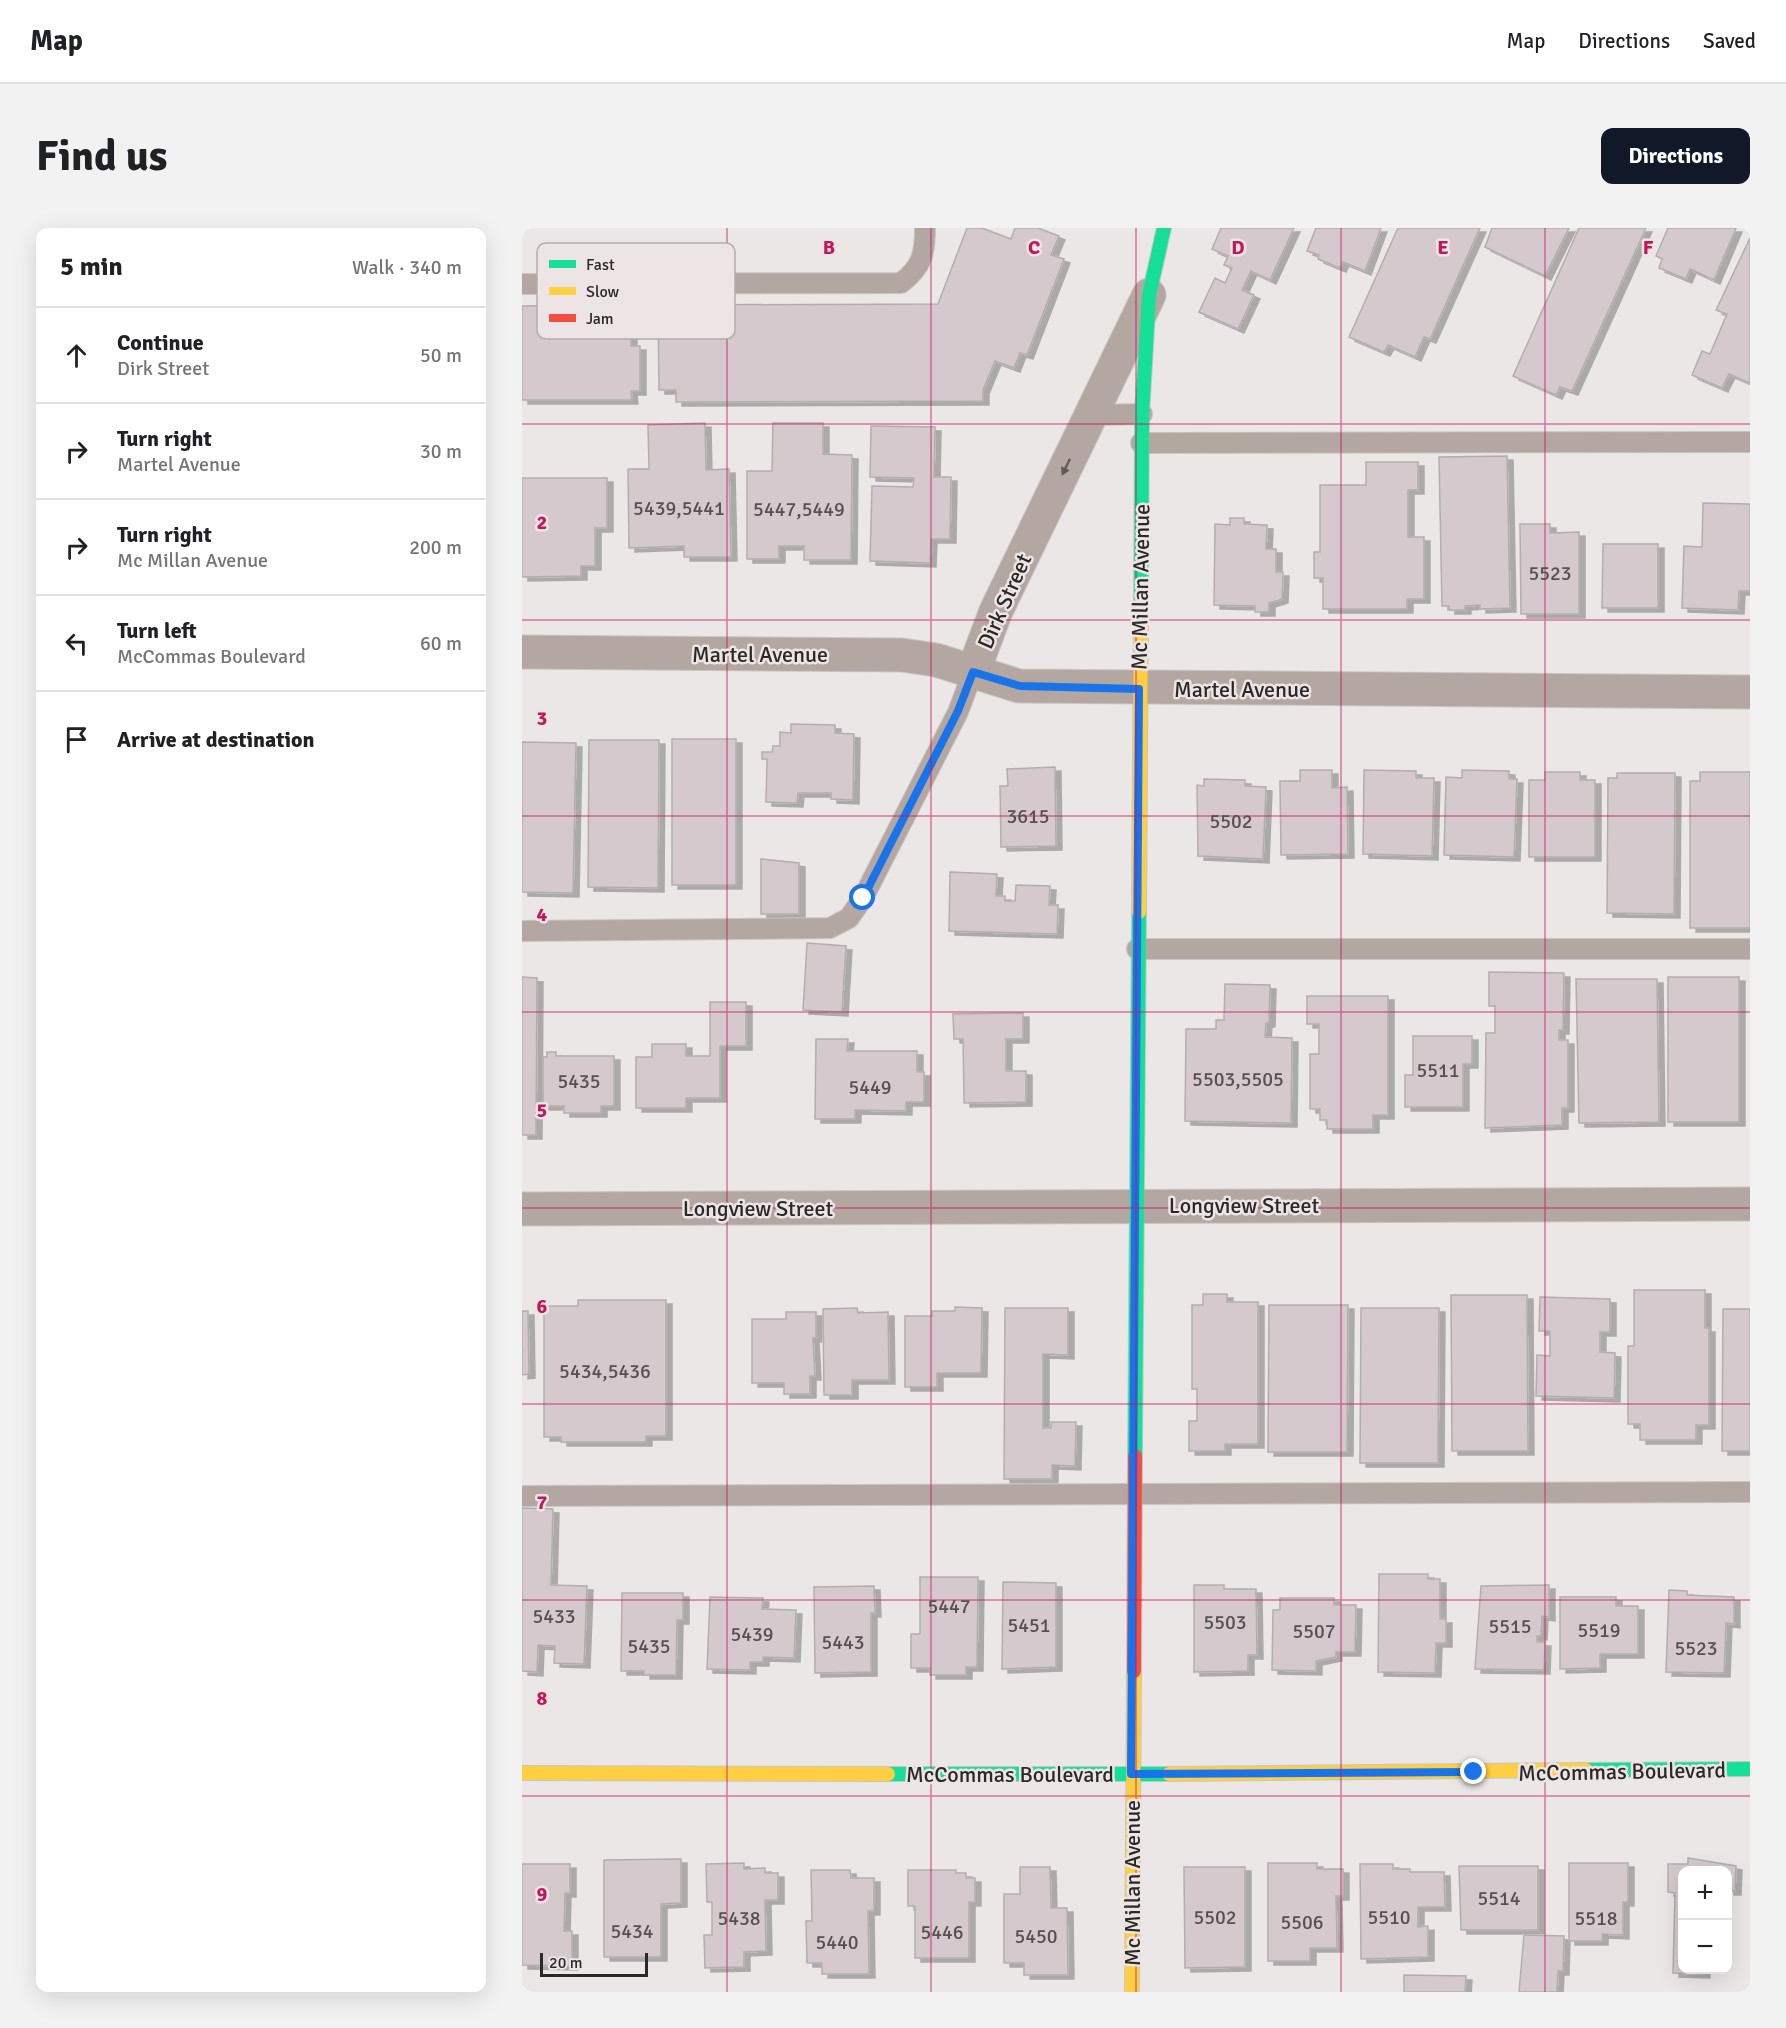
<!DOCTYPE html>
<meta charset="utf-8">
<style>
:root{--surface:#fff;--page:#f2f2f2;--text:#202124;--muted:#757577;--line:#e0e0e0;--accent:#111827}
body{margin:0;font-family:Signika,sans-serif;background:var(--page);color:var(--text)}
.controls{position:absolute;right:18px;bottom:18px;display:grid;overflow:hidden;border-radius:12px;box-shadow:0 6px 24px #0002}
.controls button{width:54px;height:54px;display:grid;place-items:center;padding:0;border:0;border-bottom:2px solid var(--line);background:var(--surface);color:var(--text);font:30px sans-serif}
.scale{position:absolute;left:18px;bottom:15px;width:108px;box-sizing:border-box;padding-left:6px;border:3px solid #2b2828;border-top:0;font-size:16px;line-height:21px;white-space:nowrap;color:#2b2828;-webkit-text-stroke:4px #ede5e5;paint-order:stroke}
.stop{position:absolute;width:18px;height:18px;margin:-14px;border:4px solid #1a73e8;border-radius:50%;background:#fff}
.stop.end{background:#1a73e8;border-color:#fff;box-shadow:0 2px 6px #0008}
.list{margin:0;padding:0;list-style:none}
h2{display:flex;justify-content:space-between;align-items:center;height:78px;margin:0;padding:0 24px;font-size:26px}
h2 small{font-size:20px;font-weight:400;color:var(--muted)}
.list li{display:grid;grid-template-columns:39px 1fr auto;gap:18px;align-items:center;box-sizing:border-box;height:96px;padding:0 24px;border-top:2px solid var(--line)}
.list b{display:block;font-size:22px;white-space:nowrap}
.list p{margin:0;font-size:20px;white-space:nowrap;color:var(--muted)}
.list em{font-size:20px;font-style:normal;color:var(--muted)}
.icon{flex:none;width:33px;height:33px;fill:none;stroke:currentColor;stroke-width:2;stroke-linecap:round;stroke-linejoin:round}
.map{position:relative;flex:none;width:1228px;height:1764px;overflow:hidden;border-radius:12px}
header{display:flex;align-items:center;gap:36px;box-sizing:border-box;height:84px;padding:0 30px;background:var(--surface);border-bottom:2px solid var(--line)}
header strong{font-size:28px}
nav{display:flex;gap:33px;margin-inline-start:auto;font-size:21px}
.intro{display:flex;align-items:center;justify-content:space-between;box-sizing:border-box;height:144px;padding:0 36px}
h1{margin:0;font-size:42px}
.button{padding:15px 27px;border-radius:12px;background:var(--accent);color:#fff;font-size:21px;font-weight:700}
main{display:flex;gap:36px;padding:0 36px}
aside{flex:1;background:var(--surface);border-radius:12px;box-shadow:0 6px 24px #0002}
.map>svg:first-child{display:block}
</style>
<header>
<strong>Map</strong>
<nav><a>Map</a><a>Directions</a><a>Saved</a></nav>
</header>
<div class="intro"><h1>Find us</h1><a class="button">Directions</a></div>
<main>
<aside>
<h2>5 min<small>Walk · 340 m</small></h2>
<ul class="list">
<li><svg class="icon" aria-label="ahead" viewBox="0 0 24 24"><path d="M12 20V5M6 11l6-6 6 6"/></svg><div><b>Continue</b><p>Dirk Street</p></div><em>50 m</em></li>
<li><svg class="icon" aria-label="right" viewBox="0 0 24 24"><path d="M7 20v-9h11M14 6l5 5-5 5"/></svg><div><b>Turn right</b><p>Martel Avenue</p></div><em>30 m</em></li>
<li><svg class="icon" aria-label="right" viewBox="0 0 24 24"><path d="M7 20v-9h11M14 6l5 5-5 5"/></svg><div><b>Turn right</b><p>Mc Millan Avenue</p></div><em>200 m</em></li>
<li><svg class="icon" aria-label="left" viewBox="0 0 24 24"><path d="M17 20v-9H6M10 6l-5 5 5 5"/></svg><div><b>Turn left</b><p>McCommas Boulevard</p></div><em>60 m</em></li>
<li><svg class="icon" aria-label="arrive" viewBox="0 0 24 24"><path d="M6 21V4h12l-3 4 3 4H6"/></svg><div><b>Arrive at destination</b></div></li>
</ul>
</aside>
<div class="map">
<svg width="1228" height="1764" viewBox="0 0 1228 1764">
<defs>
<filter id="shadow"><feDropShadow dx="6" dy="4" stdDeviation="0" flood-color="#0004"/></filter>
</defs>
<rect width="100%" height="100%" fill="#ebe7e7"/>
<g fill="#d5c9cd" stroke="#b2aeaf" stroke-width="1.5" filter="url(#shadow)">
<path d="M 445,0 L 460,0 L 489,11 L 493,0 L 516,0 L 537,8 L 529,27 L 542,31 L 505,127 L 498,125 L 492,140 L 473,133 L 461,162 L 461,173 L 154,174 L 154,162 L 137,162 L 136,77 L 416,76 Z"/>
<path d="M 699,0 L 772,0 L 748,52 L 729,43 L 720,62 L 732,67 L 716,101 L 677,84 L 693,50 L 703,55 L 710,40 L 702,37 L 706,28 L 690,21 Z"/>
<path d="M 794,0 L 859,0 L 843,43 L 821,34 L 818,40 L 796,31 L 797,27 L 785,23 Z"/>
<path d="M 876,0 L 958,0 L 908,111 L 902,109 L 893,129 L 866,117 L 862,124 L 827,109 Z"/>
<path d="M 970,0 L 1047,0 L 1023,48 L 963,19 Z"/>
<path d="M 1057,0 L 1124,0 L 1050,163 L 1038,159 L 1034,167 L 991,148 Z"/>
<path d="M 1146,0 L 1214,0 L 1192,52 L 1168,41 L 1164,51 L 1137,40 L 1140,31 L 1134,28 Z"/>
<path d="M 1228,10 L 1228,155 L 1207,146 L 1200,160 L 1170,147 L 1180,123 L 1188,126 L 1205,86 L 1194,82 Z"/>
<path d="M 109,77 L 109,118 L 118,118 L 118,163 L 109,163 L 110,172 L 0,172 L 0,78 Z"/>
<path d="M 183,195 L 184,242 L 207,241 L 209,329 L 162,329 L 162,318 L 107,320 L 106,241 L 127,241 L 126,197 Z"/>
<path d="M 251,195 L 301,195 L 301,226 L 330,227 L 329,332 L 282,332 L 282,318 L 257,318 L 257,331 L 225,331 L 225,243 L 250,243 Z"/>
<path d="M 349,198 L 413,199 L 412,249 L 429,249 L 428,311 L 409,311 L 408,335 L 348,333 L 350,258 L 391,259 L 392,250 L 348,249 Z"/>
<path d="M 985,228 L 988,380 L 958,381 L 958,377 L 943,378 L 943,382 L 927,382 L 927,378 L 920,378 L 917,229 Z"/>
<path d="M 844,234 L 896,234 L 896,262 L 886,262 L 886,309 L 902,309 L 902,371 L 885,371 L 885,381 L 801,381 L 801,350 L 792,350 L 792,324 L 798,324 L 798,257 L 844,257 Z"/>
<path d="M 0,250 L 85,250 L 85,300 L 73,300 L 73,338 L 59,338 L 59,348 L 0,349 Z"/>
<path d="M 1181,275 L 1228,276 L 1228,363 L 1217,363 L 1216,382 L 1160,380 L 1162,318 L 1180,319 Z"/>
<path d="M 708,290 L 722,290 L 722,296 L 745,297 L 744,321 L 754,321 L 754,344 L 761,344 L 760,371 L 747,375 L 747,384 L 733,384 L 733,378 L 692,377 L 693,296 L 708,297 Z"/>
<path d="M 998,296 L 1028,296 L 1028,305 L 1057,304 L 1057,386 L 999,386 Z"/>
<path d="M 1081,316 L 1136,316 L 1136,380 L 1080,380 Z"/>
<path d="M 269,496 L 313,497 L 313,505 L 332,506 L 331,572 L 309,571 L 309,565 L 276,565 L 275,575 L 244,574 L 245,531 L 240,531 L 240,524 L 250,524 L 251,518 L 258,518 L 258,504 L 269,505 Z"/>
<rect x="150" y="511" width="64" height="146"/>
<path d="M 67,512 L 137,512 L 136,660 L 66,659 Z"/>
<path d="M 0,514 L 54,515 L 51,665 L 0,664 Z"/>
<path d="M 533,539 L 534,618 L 479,619 L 478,558 L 486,558 L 485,541 Z"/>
<path d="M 778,542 L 810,542 L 810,560 L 825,559 L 826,626 L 759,627 L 758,553 L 778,553 Z"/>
<path d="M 842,542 L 894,543 L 894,550 L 912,550 L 910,628 L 841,626 Z"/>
<path d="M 940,542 L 987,543 L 987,551 L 995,551 L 992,629 L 922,627 L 924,549 L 940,550 Z"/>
<path d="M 1023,544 L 1058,544 L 1058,552 L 1073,552 L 1073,629 L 1007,629 L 1007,552 L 1023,552 Z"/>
<path d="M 1178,544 L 1228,544 L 1228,700 L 1168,700 L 1168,553 L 1178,553 Z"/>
<path d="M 1095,545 L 1153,545 L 1152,686 L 1085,685 L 1086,550 L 1095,550 Z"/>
<path d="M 682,551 L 723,552 L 723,558 L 744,559 L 741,631 L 676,628 L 675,557 L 682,558 Z"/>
<path d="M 239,631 L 277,635 L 277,686 L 239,686 Z"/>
<path d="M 428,644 L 475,646 L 474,668 L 483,668 L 483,673 L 493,673 L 494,657 L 528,658 L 527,677 L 536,677 L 535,706 L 427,703 Z"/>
<path d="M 285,715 L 324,718 L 320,784 L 281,782 Z"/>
<path d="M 967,744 L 1042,745 L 1041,802 L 1037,802 L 1037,812 L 1046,812 L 1046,880 L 1040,880 L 1040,897 L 963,900 L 964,805 L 973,805 L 973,778 L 967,778 Z"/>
<path d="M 0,749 L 15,750 L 14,907 L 0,907 Z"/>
<rect x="1146" y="749" width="71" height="145"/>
<path d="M 1054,751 L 1135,751 L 1137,894 L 1057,895 Z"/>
<path d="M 703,756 L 748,757 L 747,795 L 744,795 L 743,809 L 770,810 L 769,895 L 663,893 L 664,801 L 694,801 L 694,792 L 702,792 Z"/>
<path d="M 785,768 L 866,768 L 866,887 L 851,887 L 851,901 L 805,901 L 805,892 L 798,892 L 798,881 L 788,881 L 788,826 L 797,826 L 797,796 L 785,796 Z"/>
<path d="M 188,774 L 224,774 L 224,818 L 198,818 L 198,870 L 164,870 L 164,880 L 114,880 L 114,829 L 130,829 L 130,816 L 164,816 L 164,828 L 188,828 Z"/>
<path d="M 501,785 L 501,811 L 484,811 L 484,843 L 504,843 L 504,874 L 442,875 L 441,811 L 432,811 L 431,786 Z"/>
<path d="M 891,808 L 950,808 L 950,836 L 941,836 L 941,879 L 883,879 L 883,847 L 891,847 Z"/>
<path d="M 294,811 L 326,811 L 325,823 L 395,823 L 395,844 L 402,844 L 402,874 L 384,874 L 384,883 L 333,882 L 333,891 L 293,891 Z"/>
<path d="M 25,824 L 34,824 L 34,828 L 92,828 L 92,878 L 79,878 L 79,885 L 42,885 L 42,878 L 21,878 L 21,829 L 25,829 Z"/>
<path d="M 1112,1062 L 1183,1062 L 1183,1100 L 1187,1100 L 1187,1197 L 1174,1197 L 1174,1212 L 1118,1212 L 1118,1196 L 1106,1196 L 1106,1118 L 1112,1118 Z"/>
<path d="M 681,1066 L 705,1066 L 705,1074 L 736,1074 L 736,1216 L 703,1216 L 703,1223 L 667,1223 L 667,1193 L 675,1193 L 675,1161 L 670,1161 L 670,1077 L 681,1077 Z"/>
<path d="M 929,1067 L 1005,1067 L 1006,1223 L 930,1223 Z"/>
<path d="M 1018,1069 L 1088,1071 L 1088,1104 L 1078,1104 L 1078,1124 L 1093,1125 L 1092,1170 L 1014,1168 L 1015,1127 L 1028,1128 L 1028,1103 L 1017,1103 Z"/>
<path d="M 56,1072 L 144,1072 L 144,1208 L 124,1208 L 124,1214 L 39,1214 L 39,1209 L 22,1209 L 22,1078 L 56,1078 Z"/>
<path d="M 747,1077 L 826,1077 L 825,1224 L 746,1224 Z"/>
<path d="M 433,1079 L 460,1080 L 459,1145 L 415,1145 L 415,1159 L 383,1159 L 383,1088 L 410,1088 L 410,1083 L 433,1083 Z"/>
<path d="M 335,1080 L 336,1085 L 366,1084 L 367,1152 L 330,1152 L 330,1167 L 302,1167 L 301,1081 Z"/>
<path d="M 483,1080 L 546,1080 L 546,1127 L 521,1126 L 521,1200 L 529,1200 L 529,1194 L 554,1194 L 553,1238 L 530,1237 L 530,1251 L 482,1251 Z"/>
<path d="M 839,1080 L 917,1080 L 916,1235 L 838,1235 Z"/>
<path d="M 1201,1081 L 1228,1081 L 1228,1223 L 1200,1223 Z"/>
<path d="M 0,1083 L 6,1083 L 7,1146 L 0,1147 Z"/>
<path d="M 264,1084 L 294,1084 L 294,1110 L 291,1110 L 293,1148 L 288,1148 L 288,1166 L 262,1166 L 262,1155 L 230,1155 L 230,1091 L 264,1091 Z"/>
<path d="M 0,1280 L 31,1281 L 29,1357 L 65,1358 L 62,1436 L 32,1435 L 33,1418 L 16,1417 L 15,1444 L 0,1443 Z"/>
<path d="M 857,1346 L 906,1346 L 906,1351 L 918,1351 L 918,1391 L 924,1391 L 924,1415 L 914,1415 L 913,1445 L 856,1444 Z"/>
<path d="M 398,1349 L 456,1349 L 455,1439 L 444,1439 L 444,1447 L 408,1447 L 408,1440 L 389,1440 L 389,1406 L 398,1406 Z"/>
<path d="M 481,1354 L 534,1355 L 534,1439 L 480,1441 Z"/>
<path d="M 672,1357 L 702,1357 L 702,1361 L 734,1361 L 735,1427 L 726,1427 L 726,1443 L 672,1444 Z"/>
<path d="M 1027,1357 L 1027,1389 L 1020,1388 L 1019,1408 L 1015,1408 L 1015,1414 L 1023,1414 L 1022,1442 L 953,1441 L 959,1358 Z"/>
<path d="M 352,1358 L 353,1385 L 349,1385 L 349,1444 L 293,1445 L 292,1359 Z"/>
<path d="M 1147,1362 L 1165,1363 L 1165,1367 L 1212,1369 L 1212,1396 L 1204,1395 L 1202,1445 L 1144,1444 Z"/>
<path d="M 100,1365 L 161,1365 L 161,1392 L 155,1392 L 154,1447 L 122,1447 L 122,1443 L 99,1443 Z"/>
<path d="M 188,1369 L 241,1370 L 240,1381 L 274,1382 L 272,1430 L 241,1429 L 241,1434 L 228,1434 L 228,1442 L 185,1441 Z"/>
<path d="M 1038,1369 L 1094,1369 L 1094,1378 L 1116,1378 L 1116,1426 L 1078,1426 L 1078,1440 L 1038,1441 Z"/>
<path d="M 758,1370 L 812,1370 L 812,1377 L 834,1377 L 833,1424 L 814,1424 L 814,1429 L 794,1433 L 794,1443 L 750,1442 L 751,1382 L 758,1382 Z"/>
<path d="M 1166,1630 L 1214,1638 L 1213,1663 L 1206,1663 L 1206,1642 L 1160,1642 L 1160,1742 L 1182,1742 L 1182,1746 L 1151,1745 L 1153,1665 L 1146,1664 L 1146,1636 L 1166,1636 Z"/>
<path d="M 159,1631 L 159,1675 L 139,1676 L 139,1729 L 82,1729 L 82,1632 Z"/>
<path d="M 222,1635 L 222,1641 L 243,1640 L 243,1645 L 256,1645 L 256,1672 L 243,1672 L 244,1723 L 222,1724 L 222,1739 L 183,1740 L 182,1707 L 190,1707 L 190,1674 L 185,1674 L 184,1636 Z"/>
<path d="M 746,1635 L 795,1635 L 795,1641 L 821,1641 L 821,1668 L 814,1668 L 815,1720 L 788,1720 L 788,1733 L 746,1733 Z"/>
<path d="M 1047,1635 L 1106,1635 L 1106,1674 L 1101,1674 L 1101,1707 L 1080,1706 L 1080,1713 L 1047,1713 Z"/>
<path d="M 0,1636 L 48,1636 L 48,1665 L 43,1665 L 42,1703 L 50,1703 L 50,1738 L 0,1737 Z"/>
<path d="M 838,1636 L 871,1636 L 871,1641 L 888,1641 L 888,1644 L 922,1644 L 923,1679 L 896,1679 L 896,1699 L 906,1698 L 906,1729 L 839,1731 Z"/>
<path d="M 937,1638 L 1016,1638 L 1016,1702 L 939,1702 Z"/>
<path d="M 498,1639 L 528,1639 L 529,1680 L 545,1680 L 546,1747 L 502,1747 L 502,1735 L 482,1735 L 482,1666 L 498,1666 Z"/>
<path d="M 662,1639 L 723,1639 L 723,1739 L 663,1740 Z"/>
<path d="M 289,1642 L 328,1642 L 329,1650 L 352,1650 L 352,1683 L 346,1683 L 347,1746 L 300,1746 L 300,1735 L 285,1735 L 284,1693 L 290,1693 Z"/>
<path d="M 386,1642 L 434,1642 L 434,1645 L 444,1645 L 444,1650 L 453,1650 L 453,1674 L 447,1674 L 447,1730 L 393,1730 L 393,1678 L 386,1678 Z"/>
<path d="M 1002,1707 L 1042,1708 L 1041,1743 L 1036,1743 L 1035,1764 L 997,1764 Z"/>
<path d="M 882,1747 L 944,1748 L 943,1764 L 882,1764 Z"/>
</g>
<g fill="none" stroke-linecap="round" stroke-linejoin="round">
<g stroke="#c8c5c5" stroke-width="22">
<g id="lane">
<path d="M 0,56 L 379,55 C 400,39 403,26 403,0"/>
<path d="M 570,187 L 620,186"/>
<path d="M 619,215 L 1228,214"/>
<path d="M 0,703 L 308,700 L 327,690 L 341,670 L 436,484 L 451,444"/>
<path d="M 615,721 L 1228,721"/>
<path d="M 0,1268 L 1228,1264"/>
</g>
</g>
<g stroke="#c8c5c5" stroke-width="35">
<g id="street">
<path d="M 0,424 L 380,427 L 414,432 L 497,458 L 1228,464"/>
<path d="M 451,444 L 474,383 L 627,67"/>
<path d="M 0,981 L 1228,976"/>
</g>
</g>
<g stroke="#c8c5c5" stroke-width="16">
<g id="fast">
<path d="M 619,376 L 620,186 L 627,67 L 642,0"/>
<path d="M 613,1228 L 617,684"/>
<path d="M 1064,1542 L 1228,1541"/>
<path d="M 366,1546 L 647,1546"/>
</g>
</g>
<g stroke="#c8c5c5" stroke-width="16">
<g id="slow">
<path d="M 617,684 L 619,376"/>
<path d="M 0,1545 L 366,1546"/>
<path d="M 647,1546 L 1064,1542"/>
<path d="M 610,1764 L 612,1443"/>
</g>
</g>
<g stroke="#c8c5c5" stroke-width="16">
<path id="jam" d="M 612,1443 L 613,1228"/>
</g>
<use href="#lane" stroke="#b4a6a1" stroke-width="20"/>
<use href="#street" stroke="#b4a6a1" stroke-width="33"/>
<use href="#fast" stroke="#16e098" stroke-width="14"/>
<use href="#slow" stroke="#ffcf43" stroke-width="14"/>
<use href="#jam" stroke="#f24e42" stroke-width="14"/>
</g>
<defs><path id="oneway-solid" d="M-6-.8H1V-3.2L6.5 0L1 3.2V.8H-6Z" transform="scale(1.5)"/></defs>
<use fill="#625a58" href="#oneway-solid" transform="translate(544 239) rotate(116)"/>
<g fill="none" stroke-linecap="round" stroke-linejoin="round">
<path stroke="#1a73e8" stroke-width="8" d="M 341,670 L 436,483 L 451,444 L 498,458 L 617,461 L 609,1546 L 952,1544"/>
</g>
<path fill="none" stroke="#c2185b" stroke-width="1.5" stroke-opacity="0.55" d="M 205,0 L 205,1764M 409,0 L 409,1764M 614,0 L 614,1764M 819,0 L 819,1764M 1023,0 L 1023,1764M 0,196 L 1228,196M 0,392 L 1228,392M 0,588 L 1228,588M 0,784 L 1228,784M 0,980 L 1228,980M 0,1176 L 1228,1176M 0,1372 L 1228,1372M 0,1568 L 1228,1568"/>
<g text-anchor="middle" stroke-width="5" stroke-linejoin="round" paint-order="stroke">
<g font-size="20" fill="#565051">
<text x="157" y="287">5439,5441</text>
<text x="277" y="288">5447,5449</text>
<text x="1028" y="352">5523</text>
<text x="506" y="595">3615</text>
<text x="709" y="600">5502</text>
<text x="916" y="849">5511</text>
<text x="716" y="858">5503,5505</text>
<text x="57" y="860">5435</text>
<text x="348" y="866">5449</text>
<text x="83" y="1150">5434,5436</text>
<text x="427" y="1385">5447</text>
<text x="32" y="1395">5433</text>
<text x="703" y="1401">5503</text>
<text x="507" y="1404">5451</text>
<text x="988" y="1405">5515</text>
<text x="1077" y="1409">5519</text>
<text x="792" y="1410">5507</text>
<text x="230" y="1413">5439</text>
<text x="321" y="1421">5443</text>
<text x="127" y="1425">5435</text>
<text x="1174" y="1427">5523</text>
<text x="977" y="1677">5514</text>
<text x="693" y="1696">5502</text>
<text x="867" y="1696">5510</text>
<text x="217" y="1697">5438</text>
<text x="1074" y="1697">5518</text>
<text x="780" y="1701">5506</text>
<text x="110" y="1710">5434</text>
<text x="420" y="1711">5446</text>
<text x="514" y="1715">5450</text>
<text x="315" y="1721">5440</text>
</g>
<g font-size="22" fill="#2b2828" stroke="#ede5e5">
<text transform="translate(618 359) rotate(-89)" y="8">Mc Millan Avenue</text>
<text transform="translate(482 373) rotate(-66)" y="8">Dirk Street</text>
<text x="238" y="434">Martel Avenue</text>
<text x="720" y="469">Martel Avenue</text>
<text x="722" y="985">Longview Street</text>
<text x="236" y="988">Longview Street</text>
<text transform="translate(1100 1543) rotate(-1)" y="8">McCommas Boulevard</text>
<text x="488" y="1554">McCommas Boulevard</text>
<text transform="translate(610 1655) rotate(-90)" y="8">Mc Millan Avenue</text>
</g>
</g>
<rect x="15" y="15" width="198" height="96" rx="9" fill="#ede5e5" stroke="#b3acac" stroke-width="1.5"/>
<rect x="27" y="32" width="27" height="8" fill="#16e098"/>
<rect x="27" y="59" width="27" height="8" fill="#ffcf43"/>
<rect x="27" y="86" width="27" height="8" fill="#f24e42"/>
<g font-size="16" fill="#2b2828">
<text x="64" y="42">Fast</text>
<text x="64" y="69">Slow</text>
<text x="64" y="96">Jam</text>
</g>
<g font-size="20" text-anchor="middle" font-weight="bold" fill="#c2185b" stroke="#ede5e5" stroke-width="5" stroke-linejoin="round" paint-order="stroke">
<text x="307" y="26">B</text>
<text x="512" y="26">C</text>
<text x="716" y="26">D</text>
<text x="921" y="26">E</text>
<text x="1126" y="26">F</text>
<text x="20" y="301">2</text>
<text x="20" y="497">3</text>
<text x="20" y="693">4</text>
<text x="20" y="889">5</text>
<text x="20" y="1085">6</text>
<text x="20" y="1281">7</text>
<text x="20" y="1477">8</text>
<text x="20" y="1673">9</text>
</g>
</svg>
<div class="controls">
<button>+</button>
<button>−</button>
</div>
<div class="scale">20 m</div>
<div class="stop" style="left:341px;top:670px"></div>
<div class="stop end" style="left:952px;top:1544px"></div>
</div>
</main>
